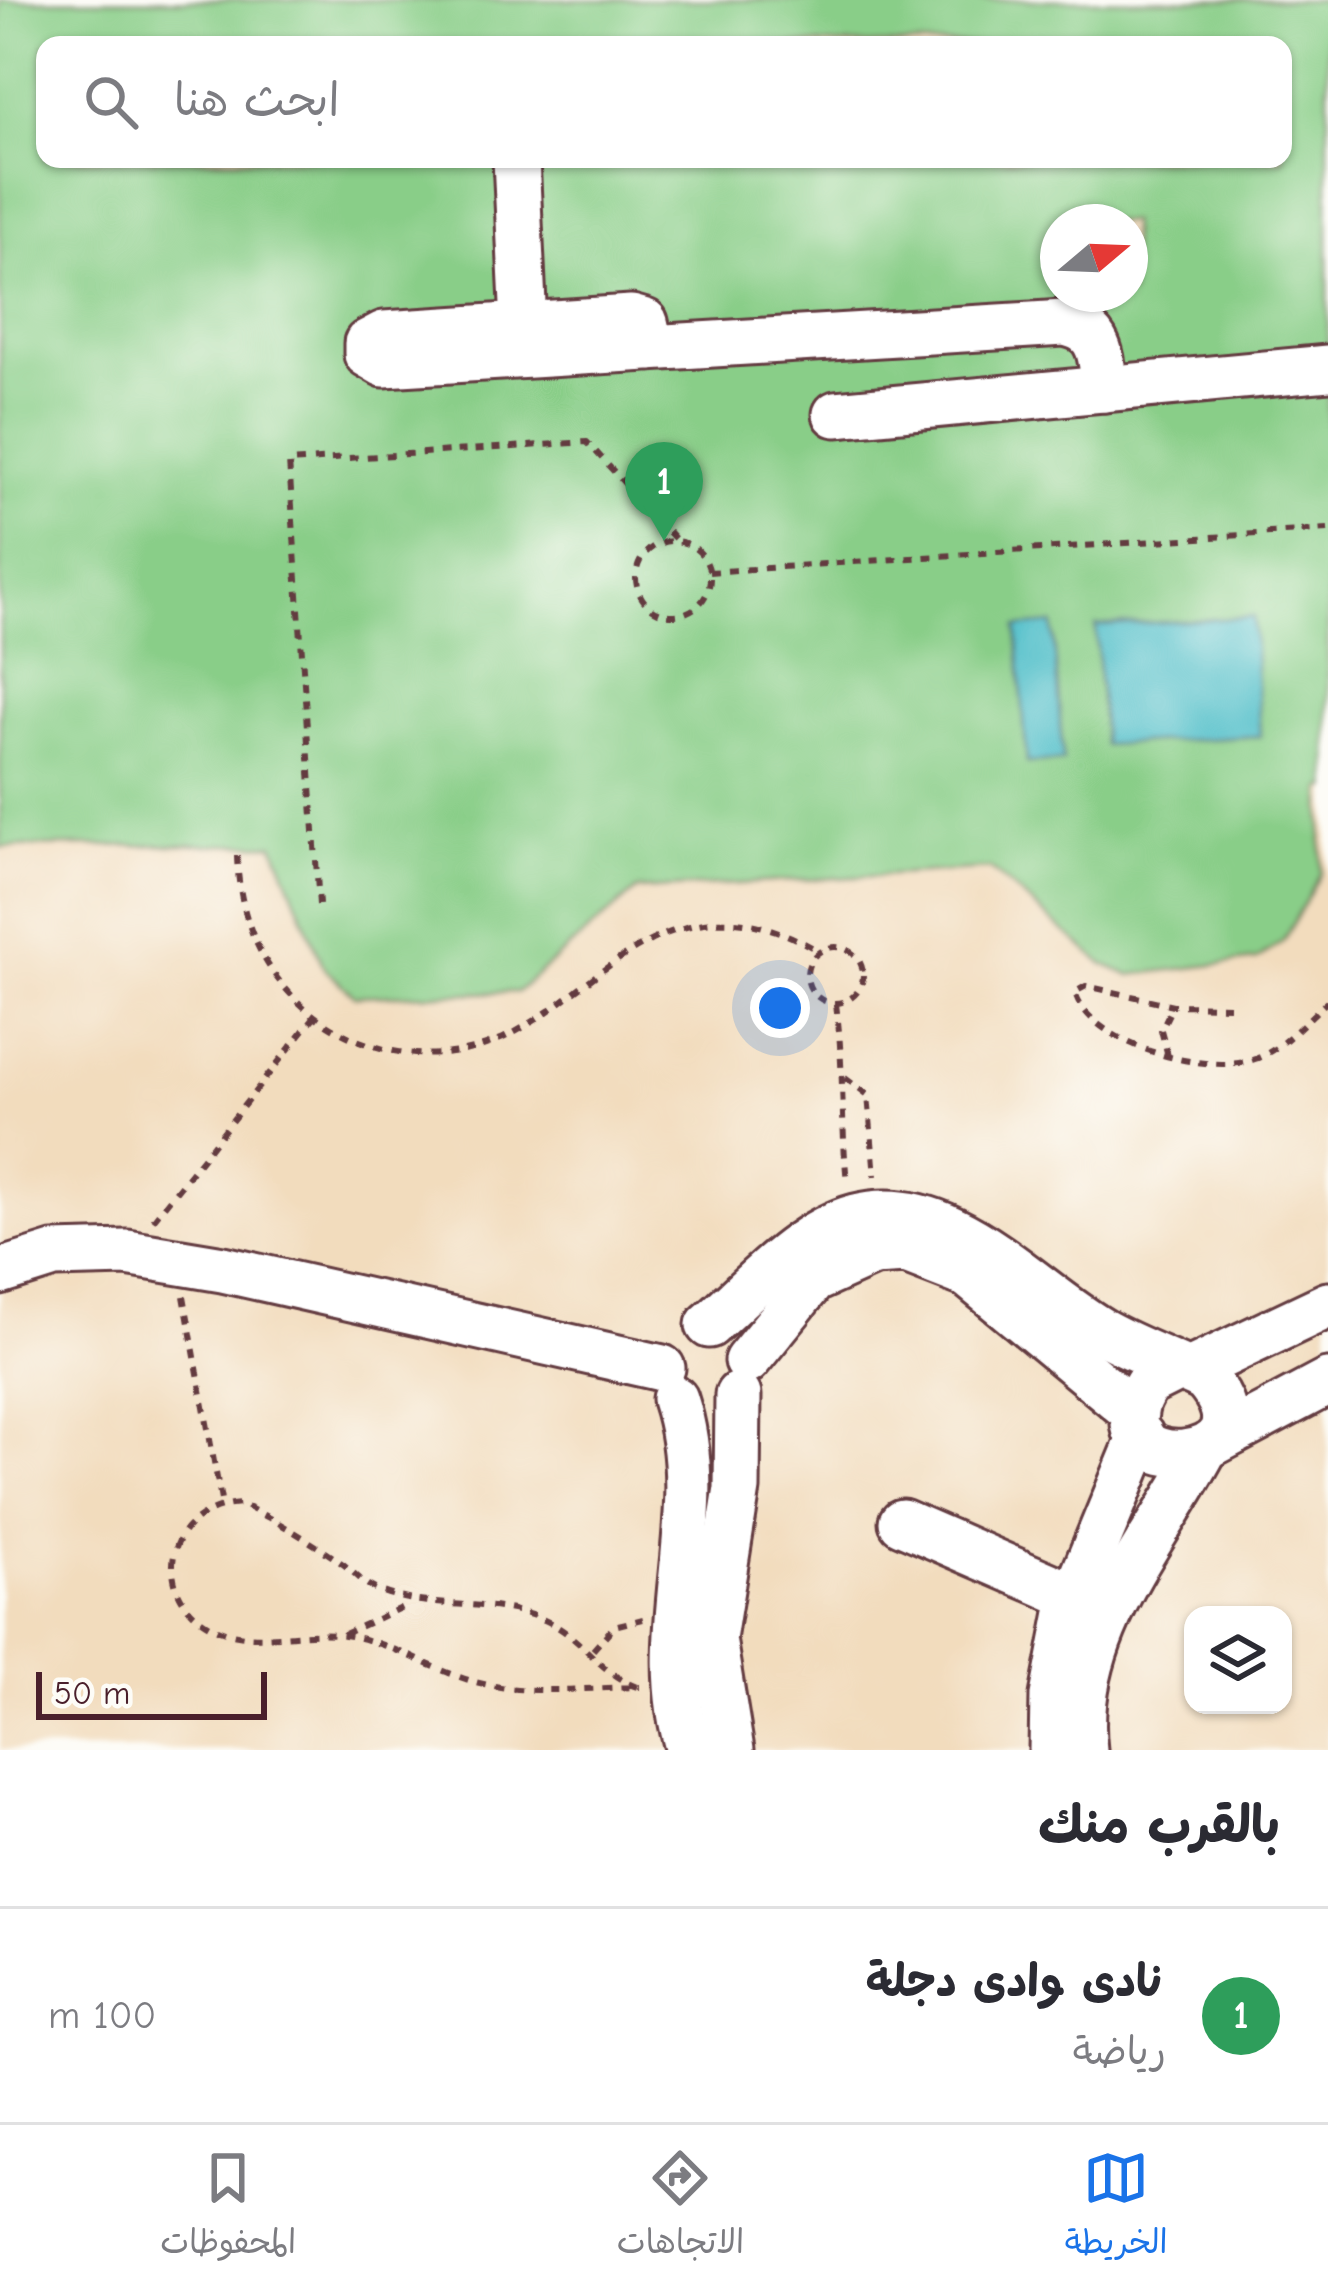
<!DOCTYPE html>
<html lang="ar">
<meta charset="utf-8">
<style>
:root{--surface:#fff;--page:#f7f7f7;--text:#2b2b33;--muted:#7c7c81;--line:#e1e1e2;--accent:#1a73e8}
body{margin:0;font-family:"Comic Neue","Playpen Sans Arabic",sans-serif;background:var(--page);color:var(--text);direction:rtl}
.controls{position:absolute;right:36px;bottom:36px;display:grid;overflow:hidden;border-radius:24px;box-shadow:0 3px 9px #0004}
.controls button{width:108px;height:108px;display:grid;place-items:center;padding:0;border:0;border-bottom:3px solid var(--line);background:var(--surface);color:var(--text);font:60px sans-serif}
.compass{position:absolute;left:1040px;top:204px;width:108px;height:108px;border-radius:50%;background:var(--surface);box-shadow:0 3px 9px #0004;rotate:71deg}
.scale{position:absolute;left:36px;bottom:30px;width:231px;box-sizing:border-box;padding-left:12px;border:6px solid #4a1f2b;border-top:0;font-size:33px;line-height:42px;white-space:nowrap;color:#4a1f2b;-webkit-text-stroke:9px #fdfcf7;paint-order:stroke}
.you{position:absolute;left:780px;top:1008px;width:42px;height:42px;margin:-30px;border:9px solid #fff;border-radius:50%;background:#1a73e8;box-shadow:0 0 0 18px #1a73e833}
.badge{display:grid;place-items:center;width:78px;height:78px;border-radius:50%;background:var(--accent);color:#fff;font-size:39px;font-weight:700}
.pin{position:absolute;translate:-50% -99px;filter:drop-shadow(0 3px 6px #0008)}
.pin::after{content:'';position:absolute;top:63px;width:42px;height:36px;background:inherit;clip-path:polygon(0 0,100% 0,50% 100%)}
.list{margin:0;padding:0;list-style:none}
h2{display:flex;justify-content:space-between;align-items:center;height:156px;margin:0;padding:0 48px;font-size:51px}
h2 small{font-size:39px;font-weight:400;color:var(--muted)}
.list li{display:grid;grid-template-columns:78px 1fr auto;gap:36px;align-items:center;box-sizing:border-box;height:216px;padding:0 48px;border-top:3px solid var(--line)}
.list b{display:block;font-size:45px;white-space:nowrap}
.list p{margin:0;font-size:39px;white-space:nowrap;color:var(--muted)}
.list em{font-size:39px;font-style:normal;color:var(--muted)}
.icon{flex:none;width:66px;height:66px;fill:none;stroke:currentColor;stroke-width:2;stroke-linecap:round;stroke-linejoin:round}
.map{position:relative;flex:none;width:1328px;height:1750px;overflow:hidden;direction:ltr}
.search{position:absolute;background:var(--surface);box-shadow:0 3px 9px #0004;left:36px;right:36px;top:36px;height:132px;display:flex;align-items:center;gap:30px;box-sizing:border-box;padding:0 42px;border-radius:24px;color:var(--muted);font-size:45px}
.sheet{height:372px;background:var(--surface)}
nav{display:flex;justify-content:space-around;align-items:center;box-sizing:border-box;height:168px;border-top:3px solid var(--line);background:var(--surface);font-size:33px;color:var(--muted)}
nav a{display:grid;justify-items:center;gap:6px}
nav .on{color:var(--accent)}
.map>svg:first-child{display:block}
</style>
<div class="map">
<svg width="1328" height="1750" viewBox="0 0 1328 1750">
<rect width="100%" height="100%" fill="#fdfcf7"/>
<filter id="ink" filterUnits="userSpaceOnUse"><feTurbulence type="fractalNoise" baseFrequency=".00833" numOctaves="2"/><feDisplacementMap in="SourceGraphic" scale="24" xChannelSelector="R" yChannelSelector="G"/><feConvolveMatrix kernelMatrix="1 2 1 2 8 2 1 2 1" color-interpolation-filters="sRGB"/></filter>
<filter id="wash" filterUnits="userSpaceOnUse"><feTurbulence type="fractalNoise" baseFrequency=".004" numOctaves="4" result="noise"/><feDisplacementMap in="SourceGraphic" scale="48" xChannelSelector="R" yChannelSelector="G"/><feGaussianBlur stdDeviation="2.7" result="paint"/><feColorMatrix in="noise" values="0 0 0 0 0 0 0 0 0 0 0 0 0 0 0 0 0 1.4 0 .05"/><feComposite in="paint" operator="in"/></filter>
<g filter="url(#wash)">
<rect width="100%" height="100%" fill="#f2dcbd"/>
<path fill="#89ce88" stroke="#6a765a" stroke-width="3" fill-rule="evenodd" d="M 0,0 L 1328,0 L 1328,788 L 1323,789 L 1321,873 L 1283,941 L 1257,960 L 1129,975 L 1103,964 L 990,869 L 637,890 L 517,992 L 355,996 L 324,968 L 274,844 L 0,847 ZM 45,45 L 1283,45 L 1283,159 L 45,159 ZM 1058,222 L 1130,222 L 1130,294 L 1058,294 Z"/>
<g fill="#53c0ca" stroke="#4e707a" stroke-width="3">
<path d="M 1253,617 L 1260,736 L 1103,745 L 1096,626 Z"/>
<path d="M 1053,624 L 1063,761 L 1027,763 L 1017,627 Z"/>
</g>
</g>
<g filter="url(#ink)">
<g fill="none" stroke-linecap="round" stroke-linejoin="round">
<g stroke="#633b41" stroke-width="51">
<g id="minor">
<path d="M 516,159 L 524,325"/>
<path d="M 651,348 L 645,322 L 631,318 L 384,334 L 367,343 L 367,354 L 384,364 L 1064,323 C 1101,329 1102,357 1104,389"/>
<path d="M 836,414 L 1328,368"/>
<path d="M 0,1272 L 54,1255 L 127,1253 L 223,1269 L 662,1368"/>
<path d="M 709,1325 C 751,1288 799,1232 856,1217 C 951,1192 1030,1291 1105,1333 C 1138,1351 1172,1363 1205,1379 C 1287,1471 1081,1483 1147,1384 L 1175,1370"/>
<path d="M 747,1361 L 813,1280 L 873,1253 L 906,1251 L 968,1275 L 1135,1413"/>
<path d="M 1189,1371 L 1328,1305"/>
<path d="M 675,1399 C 713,1515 651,1633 689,1750"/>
<path d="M 1211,1444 L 1328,1382"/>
<path d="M 902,1522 L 1075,1597"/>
<path d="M 731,1750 L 713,1639 L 737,1489 L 738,1395"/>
<path d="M 1052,1750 L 1053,1696 L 1070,1608 L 1141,1436"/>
<path d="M 1084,1750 C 1070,1635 1154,1544 1204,1450"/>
</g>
</g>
<g stroke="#633b41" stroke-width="6" stroke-dasharray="9 9" stroke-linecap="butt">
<circle cx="673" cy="578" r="37"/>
<path d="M 709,572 L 1328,529"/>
<path d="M 237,856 C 239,916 260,969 306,1009 C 334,1033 369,1048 405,1053 C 535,1069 581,954 690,926 C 737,914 780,928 820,952"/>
<path d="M 319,905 L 289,462 L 587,442 L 678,542"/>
<circle cx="835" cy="975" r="28"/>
<path d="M 836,1004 C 844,1065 841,1121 847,1183"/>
<path d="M 1229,1006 L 1173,1005 L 1086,986 L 1075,992 C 1088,1044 1208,1077 1255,1059 C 1281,1050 1306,1020 1328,1001"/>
<path d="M 1168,1056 L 1161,1030 L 1173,1005"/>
<path d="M 845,1078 L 868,1095 L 875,1176"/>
<path d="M 153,1220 L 315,1016"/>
<path d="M 184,1296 L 222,1506"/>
<path d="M 344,1634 L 409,1604"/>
<path d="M 593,1650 L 614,1626 L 643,1619"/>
<path d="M 637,1687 C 598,1673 583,1636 542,1619 C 489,1597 433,1612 380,1591 C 365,1586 355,1573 343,1564 C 312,1542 275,1519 240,1504 C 158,1510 149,1606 225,1632 C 261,1644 306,1629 344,1635 C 391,1642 428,1668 472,1681 C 524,1696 583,1688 637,1687 L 640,1687"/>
</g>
<use href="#minor" stroke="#fff" stroke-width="45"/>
</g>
</g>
</svg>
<div class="controls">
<button><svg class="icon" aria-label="layers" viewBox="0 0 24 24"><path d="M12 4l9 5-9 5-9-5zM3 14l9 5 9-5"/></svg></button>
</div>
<svg class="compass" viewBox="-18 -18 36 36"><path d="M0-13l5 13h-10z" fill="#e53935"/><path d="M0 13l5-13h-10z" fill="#7c7c81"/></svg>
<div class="scale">50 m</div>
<div class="you"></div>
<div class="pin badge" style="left:664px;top:541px;background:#2e9e5b">1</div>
<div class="search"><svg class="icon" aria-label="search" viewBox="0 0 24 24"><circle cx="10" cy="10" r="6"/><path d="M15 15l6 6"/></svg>ابحث هنا</div>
</div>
<section class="sheet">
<h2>بالقرب منك<small></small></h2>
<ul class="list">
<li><span class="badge" style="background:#2e9e5b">1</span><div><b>نادى وادى دجلة</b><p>رياضة</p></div><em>100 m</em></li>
</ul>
</section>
<nav>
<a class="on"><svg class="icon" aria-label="map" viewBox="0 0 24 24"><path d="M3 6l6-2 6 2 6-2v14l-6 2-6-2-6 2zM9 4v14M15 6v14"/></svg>الخريطة</a>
<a><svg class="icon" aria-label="directions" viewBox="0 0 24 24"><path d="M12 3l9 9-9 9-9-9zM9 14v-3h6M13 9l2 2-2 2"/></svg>الاتجاهات</a>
<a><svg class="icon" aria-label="saved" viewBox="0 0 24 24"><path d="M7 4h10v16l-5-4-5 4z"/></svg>المحفوظات</a>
</nav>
